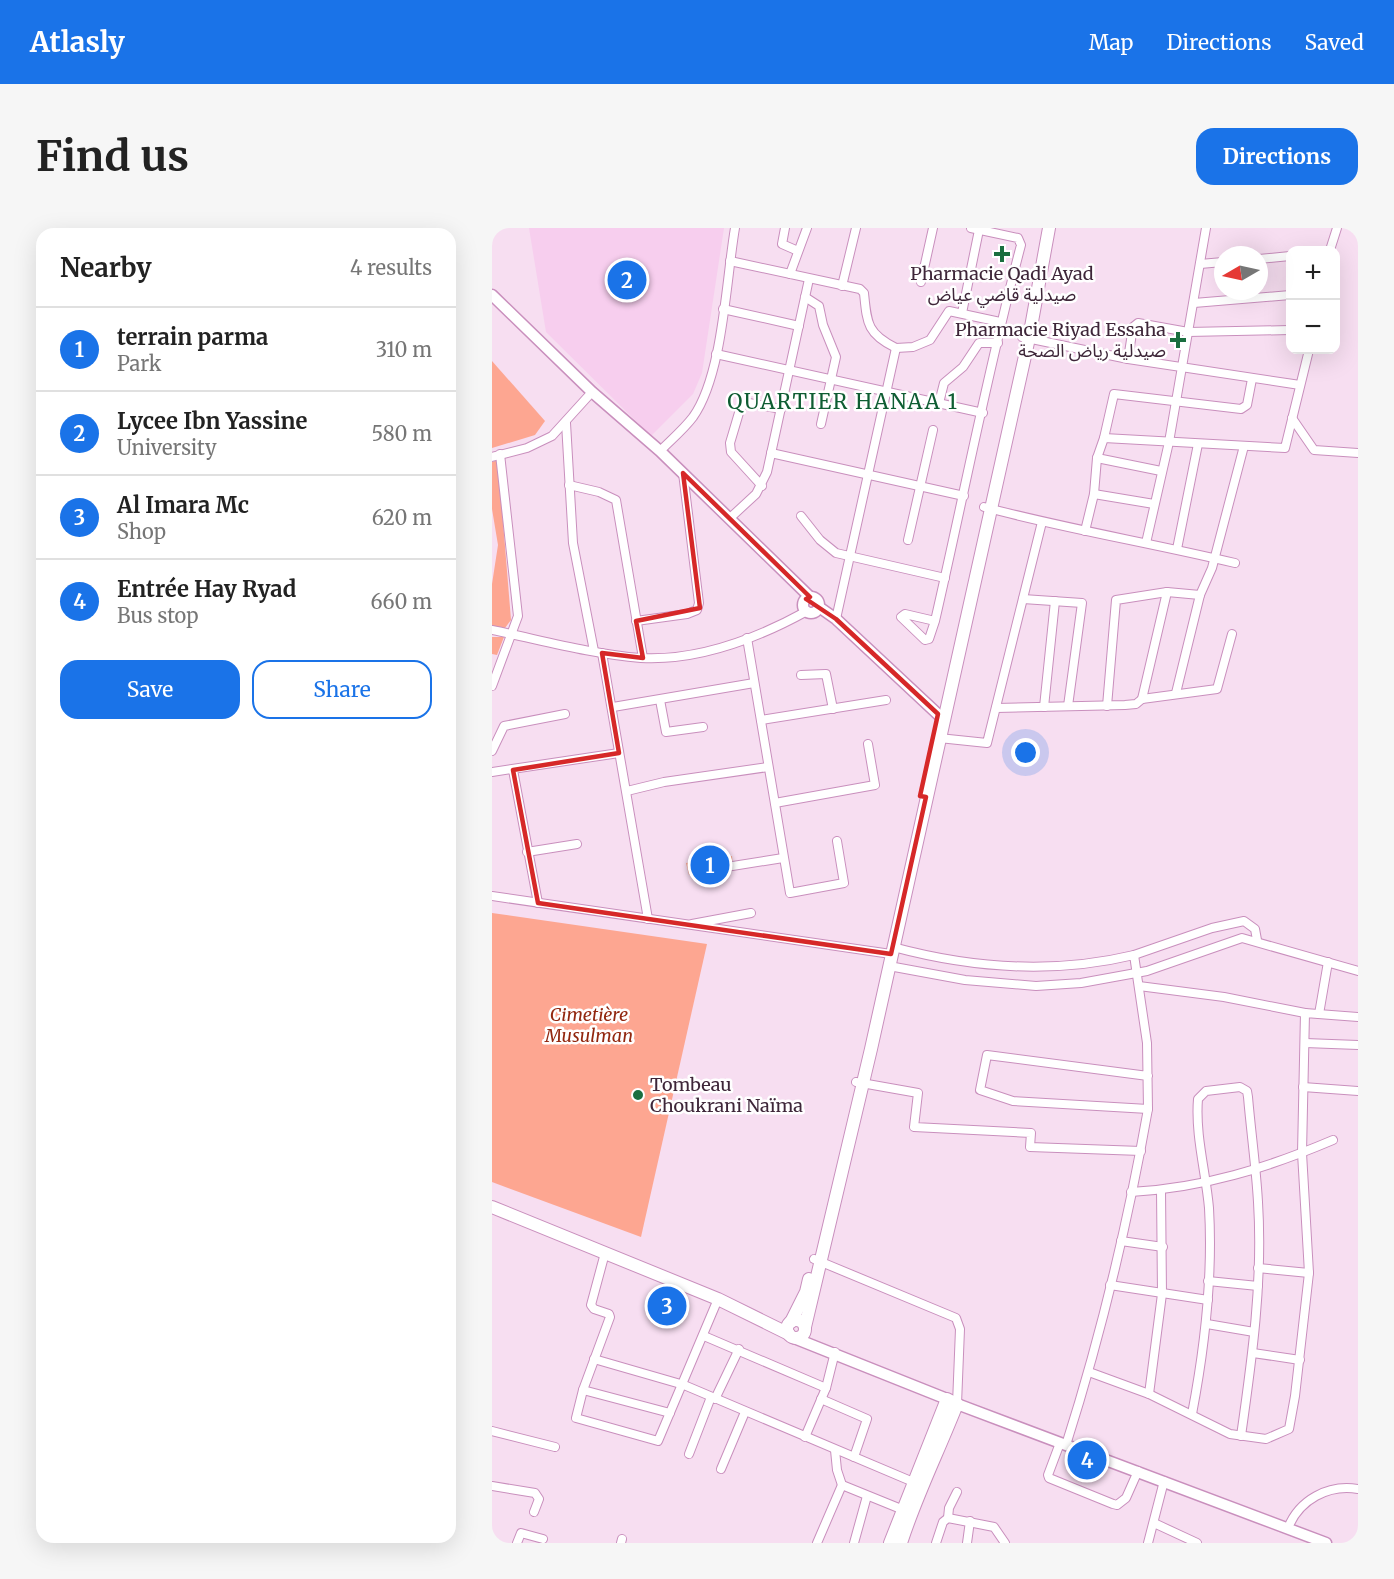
<!DOCTYPE html>
<meta charset="utf-8">
<style>
:root{--surface:#fff;--page:#f6f6f6;--text:#222;--muted:#767676;--line:#e0e0e0;--accent:#1a73e8}
body{margin:0;font-family:Merriweather,"Noto Sans Arabic",serif;background:var(--page);color:var(--text)}
.controls{position:absolute;right:18px;top:18px;display:grid;overflow:hidden;border-radius:12px;box-shadow:0 6px 24px #0002}
.controls button{width:54px;height:54px;display:grid;place-items:center;padding:0;border:0;border-bottom:2px solid var(--line);background:var(--surface);color:var(--text);font:30px sans-serif}
.compass{position:absolute;left:722px;top:18px;width:54px;height:54px;border-radius:50%;background:var(--surface);box-shadow:0 6px 24px #0002;rotate:261deg}
.you{position:absolute;left:534px;top:525px;width:21px;height:21px;margin:-15px;border:4px solid #fff;border-radius:50%;background:#1a73e8;box-shadow:0 0 0 9px #1a73e833}
.badge{display:grid;place-items:center;width:39px;height:39px;border-radius:50%;background:var(--accent);color:#fff;font-size:20px;font-weight:700}
.pin{position:absolute;translate:-50% -50%;border:3px solid #fff;box-shadow:0 2px 6px #0006}
.list{margin:0;padding:0;list-style:none}
h2{display:flex;justify-content:space-between;align-items:center;height:78px;margin:0;padding:0 24px;font-size:26px}
h2 small{font-size:20px;font-weight:400;color:var(--muted)}
.list li{display:grid;grid-template-columns:39px 1fr auto;gap:18px;align-items:center;box-sizing:border-box;height:84px;padding:0 24px;border-top:2px solid var(--line)}
.list b{display:block;font-size:22px;white-space:nowrap}
.list p{margin:0;font-size:20px;white-space:nowrap;color:var(--muted)}
.list em{font-size:20px;font-style:normal;color:var(--muted)}
.actions{display:flex;gap:12px;padding:18px 24px}
.actions a{flex:1;padding:14px 0;border:2px solid var(--accent);border-radius:18px;text-align:center;font-size:21px;color:var(--accent)}
.actions .main{background:var(--accent);color:#fff}
.map{position:relative;flex:none;width:866px;height:1315px;overflow:hidden;border-radius:18px}
header{display:flex;align-items:center;gap:36px;box-sizing:border-box;height:84px;padding:0 30px;background:var(--accent);color:#fff}
header strong{font-size:28px}
nav{display:flex;gap:33px;margin-inline-start:auto;font-size:21px}
.intro{display:flex;align-items:center;justify-content:space-between;box-sizing:border-box;height:144px;padding:0 36px}
h1{margin:0;font-size:42px}
.button{padding:15px 27px;border-radius:18px;background:var(--accent);color:#fff;font-size:21px;font-weight:700}
main{display:flex;gap:36px;padding:0 36px}
aside{flex:1;background:var(--surface);border-radius:18px;box-shadow:0 6px 24px #0002}
.map>svg:first-child{display:block}
</style>
<header>
<strong>Atlasly</strong>
<nav><a>Map</a><a>Directions</a><a>Saved</a></nav>
</header>
<div class="intro"><h1>Find us</h1><a class="button">Directions</a></div>
<main>
<aside>
<h2>Nearby<small>4 results</small></h2>
<ul class="list">
<li><span class="badge">1</span><div><b>terrain parma</b><p>Park</p></div><em>310 m</em></li>
<li><span class="badge">2</span><div><b>Lycee Ibn Yassine</b><p>University</p></div><em>580 m</em></li>
<li><span class="badge">3</span><div><b>Al Imara Mc</b><p>Shop</p></div><em>620 m</em></li>
<li><span class="badge">4</span><div><b>Entrée Hay Ryad</b><p>Bus stop</p></div><em>660 m</em></li>
</ul>
<div class="actions"><a class="main">Save</a><a>Share</a></div>
</aside>
<div class="map">
<svg width="866" height="1315" viewBox="0 0 866 1315">
<rect width="100%" height="100%" fill="#f7def1"/>
<path fill="#f7ceee" d="M 37,0 L 232,0 L 210,145 L 201,166 L 159,208 L 54,104 Z"/>
<g fill="#fda691">
<path d="M 0,133 L 53,193 L 43,207 L 0,220 Z"/>
<path d="M 6,232 L 19,392 L 13,400 L 0,398 L 0,356 L 6,317 L 0,281 L 0,234 Z"/>
<path d="M 0,409 L 12,409 L 5,427 L 0,426 Z"/>
<path d="M 240,628 L 241,640 L 197,647 L 194,635 Z"/>
<path d="M 0,685 L 215,716 L 149,1009 L 0,954 Z"/>
</g>
<g fill="none" stroke-linecap="round" stroke-linejoin="round">
<g stroke="#c98fbd" stroke-width="10">
<g id="minor">
<path d="M 293,0 L 290,16 L 306,23"/>
<path d="M 838,22 L 845,0"/>
<path d="M 767,31 L 798,28"/>
<path d="M 238,33 L 368,61 L 372,65 C 375,95 375,106 404,120 L 421,119 L 438,112 L 457,83 L 508,94"/>
<path d="M 708,36 L 731,34"/>
<path d="M 298,46 L 315,0"/>
<path d="M 429,54 L 441,0"/>
<path d="M 350,58 L 364,0"/>
<path d="M 313,69 L 327,78 L 331,97 L 344,129 L 329,196"/>
<path d="M 702,75 L 798,67"/>
<path d="M 231,81 L 307,98"/>
<path d="M 470,85 L 487,2"/>
<path d="M 530,109 L 636,131 L 808,157"/>
<path d="M 224,126 L 491,185"/>
<path d="M 636,131 L 641,99 L 646,95 L 696,104 L 798,102"/>
<path d="M 447,175 L 452,155 L 471,139 L 487,115 L 506,115"/>
<path d="M 800,190 L 822,222 L 866,225"/>
<path d="M 74,195 L 81,315 L 102,423"/>
<path d="M 612,210 L 622,166 L 749,181 L 755,177 L 760,151"/>
<path d="M 168,223 C 179,212 192,201 201,189 C 231,147 234,52 243,0"/>
<path d="M 279,225 L 472,268"/>
<path d="M 0,229 L 35,220 L 60,208 L 100,164"/>
<path d="M 605,230 L 669,243"/>
<path d="M 77,257 L 107,264 L 124,272 L 151,430"/>
<path d="M 270,258 L 239,224 L 238,215 L 249,178 L 257,175 L 289,181"/>
<path d="M 602,266 L 662,276"/>
<path d="M 492,279 C 575,301 659,315 743,335"/>
<path d="M 309,288 L 328,312 L 344,325 L 453,350"/>
<path d="M 238,290 L 264,266 L 275,244 L 317,51"/>
<path d="M 593,303 L 602,266 L 605,230 L 612,210 L 793,220 L 817,122"/>
<path d="M 416,312 L 441,202"/>
<path d="M 654,315 L 677,214 L 714,0"/>
<path d="M 685,321 L 706,216"/>
<path d="M 531,371 L 590,375 L 576,478"/>
<path d="M 344,391 L 404,120"/>
<path d="M 144,393 L 195,386 L 205,382 L 207,375 L 191,245"/>
<path d="M 443,393 L 413,386 L 409,389 L 433,412 L 437,411 L 443,393 C 472,267 496,141 529,17 L 526,10 L 479,0"/>
<path d="M 0,402 C 49,412 99,426 149,430 C 206,433 266,410 315,383"/>
<path d="M 255,410 L 298,665 L 352,655 L 345,613"/>
<path d="M 110,425 L 156,691"/>
<path d="M 309,447 L 334,446 L 341,481"/>
<path d="M 0,458 L 26,388 L 8,226"/>
<path d="M 684,465 L 708,367 L 720,340 L 752,218"/>
<path d="M 650,471 L 675,364"/>
<path d="M 168,472 L 174,504 L 211,499"/>
<path d="M 615,478 L 624,372 L 675,364 L 708,367"/>
<path d="M 121,479 L 262,455"/>
<path d="M 552,479 L 563,373"/>
<path d="M 504,480 L 633,477 L 644,476 L 650,471 L 725,461 L 740,406"/>
<path d="M 269,492 L 394,472"/>
<path d="M 447,510 L 495,515 L 550,294"/>
<path d="M 0,523 L 12,498 L 73,486"/>
<path d="M 21,542 L 46,675"/>
<path d="M 0,544 L 127,525"/>
<path d="M 135,563 L 172,554 L 276,539"/>
<path d="M 283,575 L 383,557 L 376,516"/>
<path d="M 35,624 L 85,616"/>
<path d="M 203,644 L 291,630"/>
<path d="M 0,668 L 399,726"/>
<path d="M 200,696 L 259,685"/>
<path d="M 401,719 C 479,740 563,746 642,727 L 655,815 L 656,881 L 521,873 L 488,862 L 495,827 L 656,848"/>
<path d="M 642,727 L 720,700 L 752,693 L 763,701 L 765,712"/>
<path d="M 397,738 L 473,752 L 544,758 L 589,755 L 655,743 L 750,710 L 866,743"/>
<path d="M 647,758 L 732,769 L 813,785"/>
<path d="M 827,786 L 836,734"/>
<path d="M 813,815 L 866,817"/>
<path d="M 364,854 L 426,865 L 422,899 L 539,905 L 538,919 L 649,923"/>
<path d="M 811,859 L 866,863"/>
<path d="M 639,964 C 711,960 775,940 841,912"/>
<path d="M 629,1013 L 671,1019"/>
<path d="M 113,1025 L 99,1077 L 102,1081 L 117,1086 L 118,1089 L 91,1162 L 84,1190 L 166,1213 L 226,1071"/>
<path d="M 322,1031 L 464,1090 L 468,1101 L 465,1176"/>
<path d="M 766,1040 L 817,1045"/>
<path d="M 716,1053 L 766,1058"/>
<path d="M 618,1057 L 716,1072"/>
<path d="M 715,1096 L 762,1104"/>
<path d="M 212,1108 L 334,1160"/>
<path d="M 761,1125 L 808,1132"/>
<path d="M 102,1131 L 192,1157 L 426,1256"/>
<path d="M 597,1144 L 657,1166 L 738,1206 L 774,1211 L 797,1201 L 803,1168 L 817,1045 L 810,925 L 813,785 L 866,789"/>
<path d="M 91,1162 L 178,1185"/>
<path d="M 657,1166 L 670,1066 L 669,962"/>
<path d="M 223,1171 L 247,1121"/>
<path d="M 329,1171 L 375,1191 L 362,1229"/>
<path d="M 700,1186 C 713,1118 721,1049 717,980 C 714,945 703,907 706,871 L 714,863 L 748,859 L 755,863 L 756,869 C 759,904 764,939 766,974 C 771,1053 760,1131 749,1208"/>
<path d="M 0,1203 L 63,1219"/>
<path d="M 313,1209 L 334,1160 L 343,1124"/>
<path d="M 568,1215 L 556,1247 L 557,1250 L 621,1276 L 625,1277 L 634,1270 L 646,1243"/>
<path d="M 574,1217 C 609,1107 636,994 656,881"/>
<path d="M 343,1222 L 345,1242 L 350,1257 L 414,1283"/>
<path d="M 197,1226 L 219,1169"/>
<path d="M 229,1241 L 253,1184"/>
<path d="M 0,1258 L 43,1265 L 47,1271 L 42,1284"/>
<path d="M 456,1290 L 457,1280 L 465,1264"/>
<path d="M 662,1295 L 705,1315"/>
<path d="M 796,1300 C 807,1272 836,1256 866,1261"/>
<path d="M 25,1315 L 29,1305 L 51,1311"/>
<path d="M 129,1315 L 130,1311"/>
<path d="M 325,1315 L 350,1257"/>
<path d="M 362,1315 L 375,1268"/>
<path d="M 444,1315 L 451,1294 L 456,1290 L 502,1299 L 513,1315"/>
<path d="M 475,1315 L 478,1293"/>
<path d="M 656,1315 L 672,1253"/>
</g>
</g>
<g stroke="#c98fbd" stroke-width="13">
<g id="tertiary">
<path d="M 0,67 L 100,164 L 168,223 L 318,369"/>
<circle cx="319" cy="377" r="8"/>
<path d="M 327,379 L 344,391 L 451,491"/>
<path d="M 302,1110 L 455,1171"/>
<path d="M 465,1176 L 834,1315"/>
</g>
</g>
<g stroke="#c98fbd" stroke-width="14">
<g id="secondary">
<path d="M 0,979 L 226,1071 L 297,1106"/>
<circle cx="304" cy="1101" r="9"/>
<path d="M 299,1094 L 314,1064 L 317,1051"/>
<path d="M 313,1099 L 379,821 L 537,110 L 557,0"/>
<path d="M 398,1315 L 455,1171 L 465,1176 C 447,1222 424,1268 409,1315"/>
</g>
</g>
<use href="#minor" stroke="#fff" stroke-width="8"/>
<use href="#tertiary" stroke="#fff" stroke-width="10"/>
<use href="#secondary" stroke="#fff" stroke-width="12"/>
</g>
<path fill="none" stroke="#d62828" stroke-width="4.5" stroke-linejoin="round" d="M 191,245 L 318,369 L 314,371 L 344,391 L 446,486 L 428,568 L 434,569 L 399,726 L 46,675 L 21,542 L 127,525 L 110,425 L 151,430 L 144,393 L 208,380 Z"/>
<g fill="#1a6e3f" stroke="#fff" stroke-width="2">
<path d="M507 17h6v6h6v6h-6v6h-6v-6h-6v-6h6z"/>
<path d="M683 103h6v6h6v6h-6v6h-6v-6h-6v-6h6z"/>
<circle cx="146" cy="867" r="6"/>
</g>
<g text-anchor="middle" stroke-width="5" stroke-linejoin="round" paint-order="stroke">
<g font-size="18" fill="#3e2639" stroke="#fff">
<text x="510" y="52">Pharmacie Qadi Ayad<tspan x="510" dy="21">صيدلية قاضي عياض</tspan></text>
<text x="674" y="108" text-anchor="end">Pharmacie Riyad Essaha<tspan x="674" dy="21">صيدلية رياض الصحة</tspan></text>
<text x="158" y="863" text-anchor="start">Tombeau<tspan x="158" dy="21">Choukrani Naïma</tspan></text>
</g>
<g font-size="18" font-style="italic" fill="#92270f" stroke="#fff">
<text x="97" y="793">Cimetière<tspan x="97" dy="21">Musulman</tspan></text>
</g>
<g font-size="21" letter-spacing="1.5" fill="#0f5d33" stroke="#fff">
<text x="351" y="181">QUARTIER HANAA 1</text>
</g>
</g>
</svg>
<div class="controls">
<button>+</button>
<button>−</button>
</div>
<svg class="compass" viewBox="-18 -18 36 36"><path d="M0-13l5 13h-10z" fill="#e53935"/><path d="M0 13l5-13h-10z" fill="#767676"/></svg>
<div class="you"></div>
<div class="pin badge" style="left:218px;top:637px">1</div>
<div class="pin badge" style="left:135px;top:52px">2</div>
<div class="pin badge" style="left:175px;top:1078px">3</div>
<div class="pin badge" style="left:595px;top:1232px">4</div>
</div>
</main>
